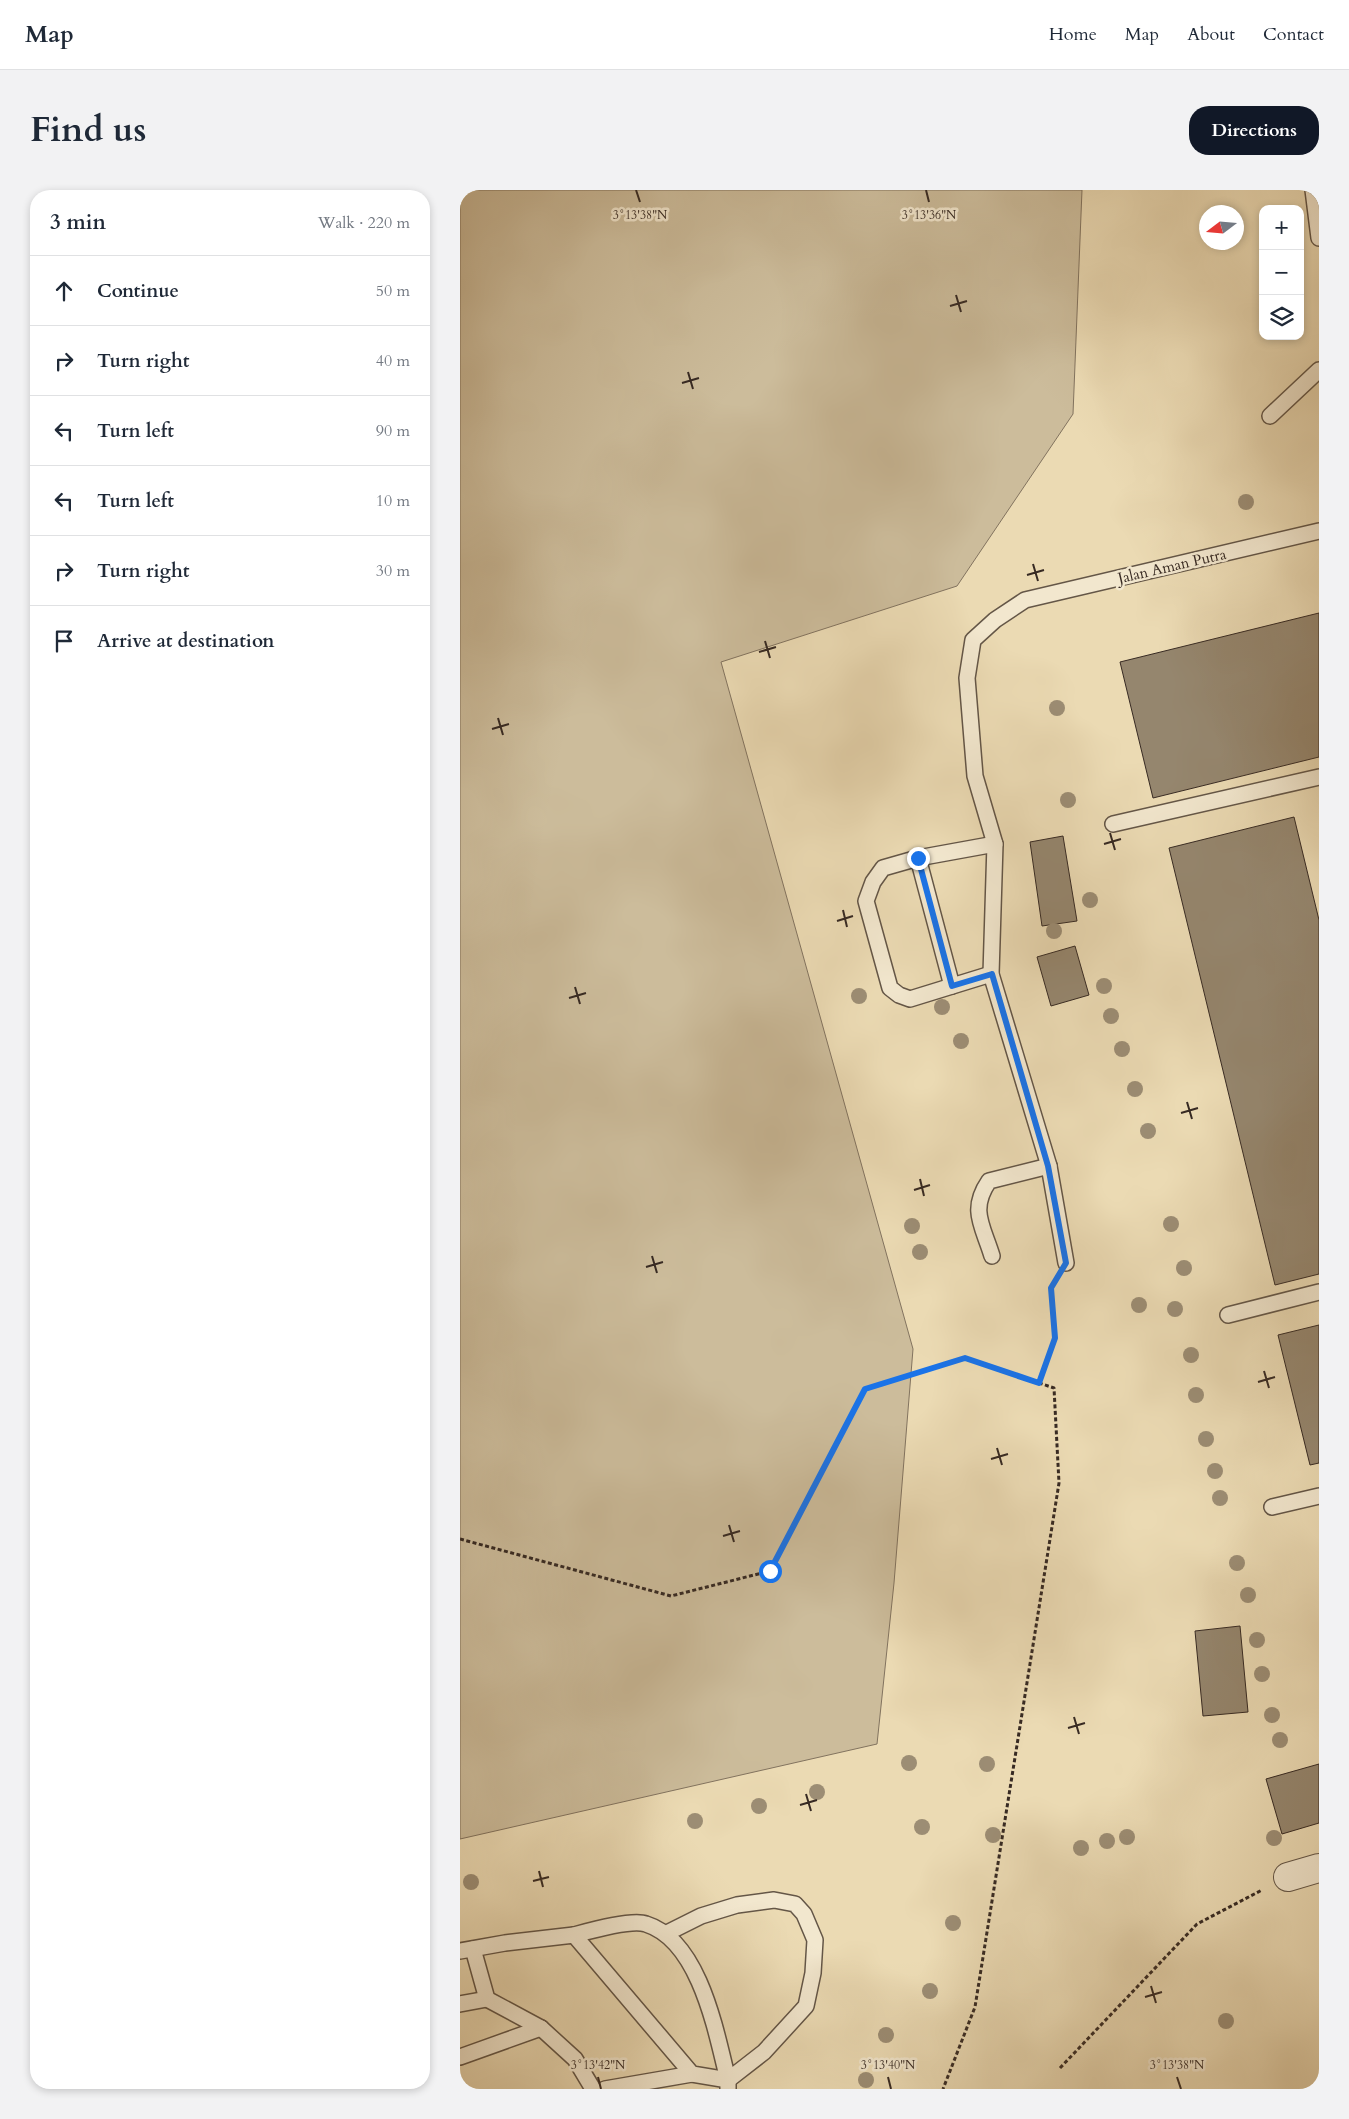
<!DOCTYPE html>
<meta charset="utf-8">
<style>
:root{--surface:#fff;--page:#f2f2f3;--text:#1f2937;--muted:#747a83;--line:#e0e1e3;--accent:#111827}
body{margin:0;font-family:Cardo,serif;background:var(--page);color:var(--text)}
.controls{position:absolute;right:15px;top:15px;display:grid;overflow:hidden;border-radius:10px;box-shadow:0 2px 8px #0003}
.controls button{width:45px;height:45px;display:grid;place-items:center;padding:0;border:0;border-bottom:1px solid var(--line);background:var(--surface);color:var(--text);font:25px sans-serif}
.compass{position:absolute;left:739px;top:15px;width:45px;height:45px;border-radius:50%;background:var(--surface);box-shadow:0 2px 8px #0003;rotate:254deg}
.stop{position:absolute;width:15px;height:15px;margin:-11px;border:4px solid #1a73e8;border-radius:50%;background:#fff}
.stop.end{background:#1a73e8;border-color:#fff;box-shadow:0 1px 5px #0008}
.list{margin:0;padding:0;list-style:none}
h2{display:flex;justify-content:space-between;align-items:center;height:65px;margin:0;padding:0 20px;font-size:21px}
h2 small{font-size:16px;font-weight:400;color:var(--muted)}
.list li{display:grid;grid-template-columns:32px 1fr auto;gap:15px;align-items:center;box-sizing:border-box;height:70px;padding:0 20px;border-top:1px solid var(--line)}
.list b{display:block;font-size:19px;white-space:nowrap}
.list em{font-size:16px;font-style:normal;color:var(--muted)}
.icon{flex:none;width:28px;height:28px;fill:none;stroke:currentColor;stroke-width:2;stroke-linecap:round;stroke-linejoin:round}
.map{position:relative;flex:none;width:859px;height:1899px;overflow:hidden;border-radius:20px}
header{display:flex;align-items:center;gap:30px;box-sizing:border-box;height:70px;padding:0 25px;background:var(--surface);border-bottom:1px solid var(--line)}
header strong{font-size:24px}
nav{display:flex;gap:28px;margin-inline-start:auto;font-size:18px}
.intro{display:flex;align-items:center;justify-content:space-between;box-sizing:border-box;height:120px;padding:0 30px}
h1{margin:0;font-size:35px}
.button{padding:12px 22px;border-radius:20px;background:var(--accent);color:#fff;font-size:18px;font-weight:700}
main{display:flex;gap:30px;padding:0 30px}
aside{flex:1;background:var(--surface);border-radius:20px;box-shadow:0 2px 8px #0003}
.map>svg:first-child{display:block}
</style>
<header>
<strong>Map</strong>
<nav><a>Home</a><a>Map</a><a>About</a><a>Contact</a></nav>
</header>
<div class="intro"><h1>Find us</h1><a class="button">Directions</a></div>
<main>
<aside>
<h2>3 min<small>Walk · 220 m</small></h2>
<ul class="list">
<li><svg class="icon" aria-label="ahead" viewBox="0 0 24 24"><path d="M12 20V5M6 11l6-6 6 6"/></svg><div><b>Continue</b></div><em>50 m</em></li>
<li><svg class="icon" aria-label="right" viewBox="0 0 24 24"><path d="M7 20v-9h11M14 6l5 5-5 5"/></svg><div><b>Turn right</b></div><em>40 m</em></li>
<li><svg class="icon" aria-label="left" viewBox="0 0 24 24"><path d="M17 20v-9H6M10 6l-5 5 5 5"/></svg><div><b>Turn left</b></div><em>90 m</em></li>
<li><svg class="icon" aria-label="left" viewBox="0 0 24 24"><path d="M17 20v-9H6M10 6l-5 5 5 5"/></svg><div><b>Turn left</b></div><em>10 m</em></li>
<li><svg class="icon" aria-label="right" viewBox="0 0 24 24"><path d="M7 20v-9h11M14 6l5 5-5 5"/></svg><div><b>Turn right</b></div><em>30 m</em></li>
<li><svg class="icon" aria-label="arrive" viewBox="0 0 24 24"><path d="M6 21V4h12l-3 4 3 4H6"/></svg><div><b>Arrive at destination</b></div></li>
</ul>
</aside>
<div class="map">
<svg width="859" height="1899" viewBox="0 0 859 1899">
<rect width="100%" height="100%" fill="#ebdab3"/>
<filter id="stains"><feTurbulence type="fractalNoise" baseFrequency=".004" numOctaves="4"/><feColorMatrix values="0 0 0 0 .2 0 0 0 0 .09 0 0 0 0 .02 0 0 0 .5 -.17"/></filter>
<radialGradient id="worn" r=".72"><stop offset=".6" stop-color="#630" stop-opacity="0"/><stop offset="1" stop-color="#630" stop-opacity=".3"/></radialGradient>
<path fill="#ccbc9b" stroke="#82735f" d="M 0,0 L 622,0 L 613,224 L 497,396 L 261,472 L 453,1159 L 434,1393 L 417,1554 L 0,1649 Z"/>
<g fill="#95866e" stroke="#372a23">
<path d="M 859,423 L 859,567 L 693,608 L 660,472 Z"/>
<path d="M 834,627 L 859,730 L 859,1084 L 815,1095 L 709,658 Z"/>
<path d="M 603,646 L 617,731 L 582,736 L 570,652 Z"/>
<path d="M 615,756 L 629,805 L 591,816 L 577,767 Z"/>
<path d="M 859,1135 L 859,1273 L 850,1275 L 818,1145 Z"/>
<path d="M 780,1436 L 788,1522 L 743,1526 L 735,1441 Z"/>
<path d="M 859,1574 L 859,1633 L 822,1644 L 806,1589 Z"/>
</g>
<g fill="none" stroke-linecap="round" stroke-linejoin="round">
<g stroke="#645647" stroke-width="18">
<g id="lane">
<path d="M 853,0 L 859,48"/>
<path d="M 810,226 L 859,180"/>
<path d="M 653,634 L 859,587"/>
<path d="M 458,668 L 492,796"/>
<path d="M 531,784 L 450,809 L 439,805 L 430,798 L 406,711 L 413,692 L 423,678 L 458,668 L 535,654"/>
<path d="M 532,1066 C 523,1036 509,1020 529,991 L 589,976"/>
<path d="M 606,1073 L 589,976 L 531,784 L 535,654 L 515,586 L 507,488 L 513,450 L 535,430 L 565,410 L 859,341"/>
<path d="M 768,1125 L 859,1102"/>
<path d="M 812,1317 L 859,1306"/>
<path d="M 114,1745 C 129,1741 172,1729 186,1734 C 240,1751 256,1842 268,1890 L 304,1862 L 346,1816 L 353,1783 L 355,1750 L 344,1724 L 335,1714 L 314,1710 L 277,1715 L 241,1726 L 205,1744"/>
<path d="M 13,1759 L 27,1809 L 81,1838 L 115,1869 L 133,1899"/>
<path d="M 0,1761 L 45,1753 L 114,1745 L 232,1884 L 268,1890 L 268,1898"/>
<path d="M 0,1814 L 27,1809"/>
<path d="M 0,1867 L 81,1838"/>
<path d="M 145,1899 L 232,1884"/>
</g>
</g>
<g stroke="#645647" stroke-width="30">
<path id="street" d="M 828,1687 L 859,1678"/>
</g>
<g stroke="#372a23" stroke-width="3" stroke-dasharray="4 2.5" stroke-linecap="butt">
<path d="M 579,1193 L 595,1148 L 591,1098 L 594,1092"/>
<path d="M 0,1349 L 211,1406 L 310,1381 L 405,1199 L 505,1168 L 594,1198 L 599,1293 L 515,1817 L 483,1899"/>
<path d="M 600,1878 L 737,1734 L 802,1700"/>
</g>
<use href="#lane" stroke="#f2e7ce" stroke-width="15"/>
<use href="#street" stroke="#f2e7ce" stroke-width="28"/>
</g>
<g fill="#9c8d74">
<circle cx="786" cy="312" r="8"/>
<circle cx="597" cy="518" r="8"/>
<circle cx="608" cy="610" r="8"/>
<circle cx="630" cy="710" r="8"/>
<circle cx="594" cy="741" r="8"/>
<circle cx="644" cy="796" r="8"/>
<circle cx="399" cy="806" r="8"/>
<circle cx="482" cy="817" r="8"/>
<circle cx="651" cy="826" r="8"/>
<circle cx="501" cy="851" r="8"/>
<circle cx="662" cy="859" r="8"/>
<circle cx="675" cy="899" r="8"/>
<circle cx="688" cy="941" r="8"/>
<circle cx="711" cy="1034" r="8"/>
<circle cx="452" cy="1036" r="8"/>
<circle cx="460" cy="1062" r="8"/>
<circle cx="724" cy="1078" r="8"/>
<circle cx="679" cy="1115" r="8"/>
<circle cx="715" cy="1119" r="8"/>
<circle cx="731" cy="1165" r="8"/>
<circle cx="736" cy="1205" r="8"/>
<circle cx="746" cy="1249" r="8"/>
<circle cx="755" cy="1281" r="8"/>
<circle cx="760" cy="1308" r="8"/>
<circle cx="777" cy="1373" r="8"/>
<circle cx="788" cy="1405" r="8"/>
<circle cx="797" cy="1450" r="8"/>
<circle cx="802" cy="1484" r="8"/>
<circle cx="812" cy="1525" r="8"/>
<circle cx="820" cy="1550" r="8"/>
<circle cx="449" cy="1573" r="8"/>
<circle cx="527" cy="1574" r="8"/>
<circle cx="357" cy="1602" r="8"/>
<circle cx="299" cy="1616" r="8"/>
<circle cx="235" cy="1631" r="8"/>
<circle cx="462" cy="1637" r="8"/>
<circle cx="533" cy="1645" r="8"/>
<circle cx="667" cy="1647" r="8"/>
<circle cx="814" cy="1648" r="8"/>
<circle cx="647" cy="1651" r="8"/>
<circle cx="621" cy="1658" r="8"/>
<circle cx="11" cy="1692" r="8"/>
<circle cx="493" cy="1733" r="8"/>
<circle cx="470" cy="1801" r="8"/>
<circle cx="766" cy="1831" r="8"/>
<circle cx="426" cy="1845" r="8"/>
<circle cx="406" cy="1890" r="8"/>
</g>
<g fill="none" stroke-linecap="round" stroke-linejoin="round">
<path stroke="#1a73e8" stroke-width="6" d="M 310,1381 L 405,1199 L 505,1168 L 579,1193 L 595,1148 L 591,1098 L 606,1073 L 588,976 L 532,784 L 492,796 L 458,668"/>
</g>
<path fill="none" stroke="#372a23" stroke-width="2" d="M 176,0 L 180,12M 466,0 L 469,12M 496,105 L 501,122M 490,116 L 507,111M 228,182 L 233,199M 222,193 L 239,188M 573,374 L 578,391M 567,385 L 584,380M 305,451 L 310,468M 299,462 L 316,457M 38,528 L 43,545M 32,539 L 49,534M 650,643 L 655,660M 644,654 L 661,649M 383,720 L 387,737M 377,731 L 393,726M 115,797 L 120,814M 109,808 L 126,803M 727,912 L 732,929M 721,923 L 738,918M 460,989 L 464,1006M 454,1000 L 470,995M 192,1066 L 197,1083M 186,1077 L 203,1072M 804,1181 L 809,1198M 798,1192 L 815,1187M 537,1258 L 542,1275M 531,1269 L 548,1264M 269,1335 L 274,1352M 263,1346 L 280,1341M 614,1527 L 619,1544M 608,1538 L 625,1533M 346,1604 L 351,1621M 340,1615 L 357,1610M 79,1681 L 83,1697M 73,1691 L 89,1687M 691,1796 L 696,1813M 685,1807 L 702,1802M 138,1887 L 141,1899M 428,1887 L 431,1899M 717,1887 L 721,1899"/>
<g text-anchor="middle" stroke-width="5" stroke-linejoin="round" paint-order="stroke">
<g font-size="15" fill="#372a23" stroke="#f2e7ce">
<text transform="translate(712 376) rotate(-13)" y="5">Jalan Aman Putra</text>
</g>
</g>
<g font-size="12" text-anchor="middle" fill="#372a23" stroke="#f2e7ce" stroke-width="5" stroke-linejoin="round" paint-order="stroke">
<text x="180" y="29">3°13'38"N</text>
<text x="469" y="29">3°13'36"N</text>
<text x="138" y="1879">3°13'42"N</text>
<text x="428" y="1879">3°13'40"N</text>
<text x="717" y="1879">3°13'38"N</text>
</g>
<rect width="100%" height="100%" filter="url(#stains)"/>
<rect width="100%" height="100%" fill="url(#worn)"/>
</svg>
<div class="controls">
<button>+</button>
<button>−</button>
<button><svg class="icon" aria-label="layers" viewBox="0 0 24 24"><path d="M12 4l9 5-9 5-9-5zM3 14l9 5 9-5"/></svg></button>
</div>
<svg class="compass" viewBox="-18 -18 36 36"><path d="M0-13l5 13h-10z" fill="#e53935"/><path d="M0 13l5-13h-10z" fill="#747a83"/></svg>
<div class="stop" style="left:310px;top:1381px"></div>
<div class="stop end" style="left:458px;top:668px"></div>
</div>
</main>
